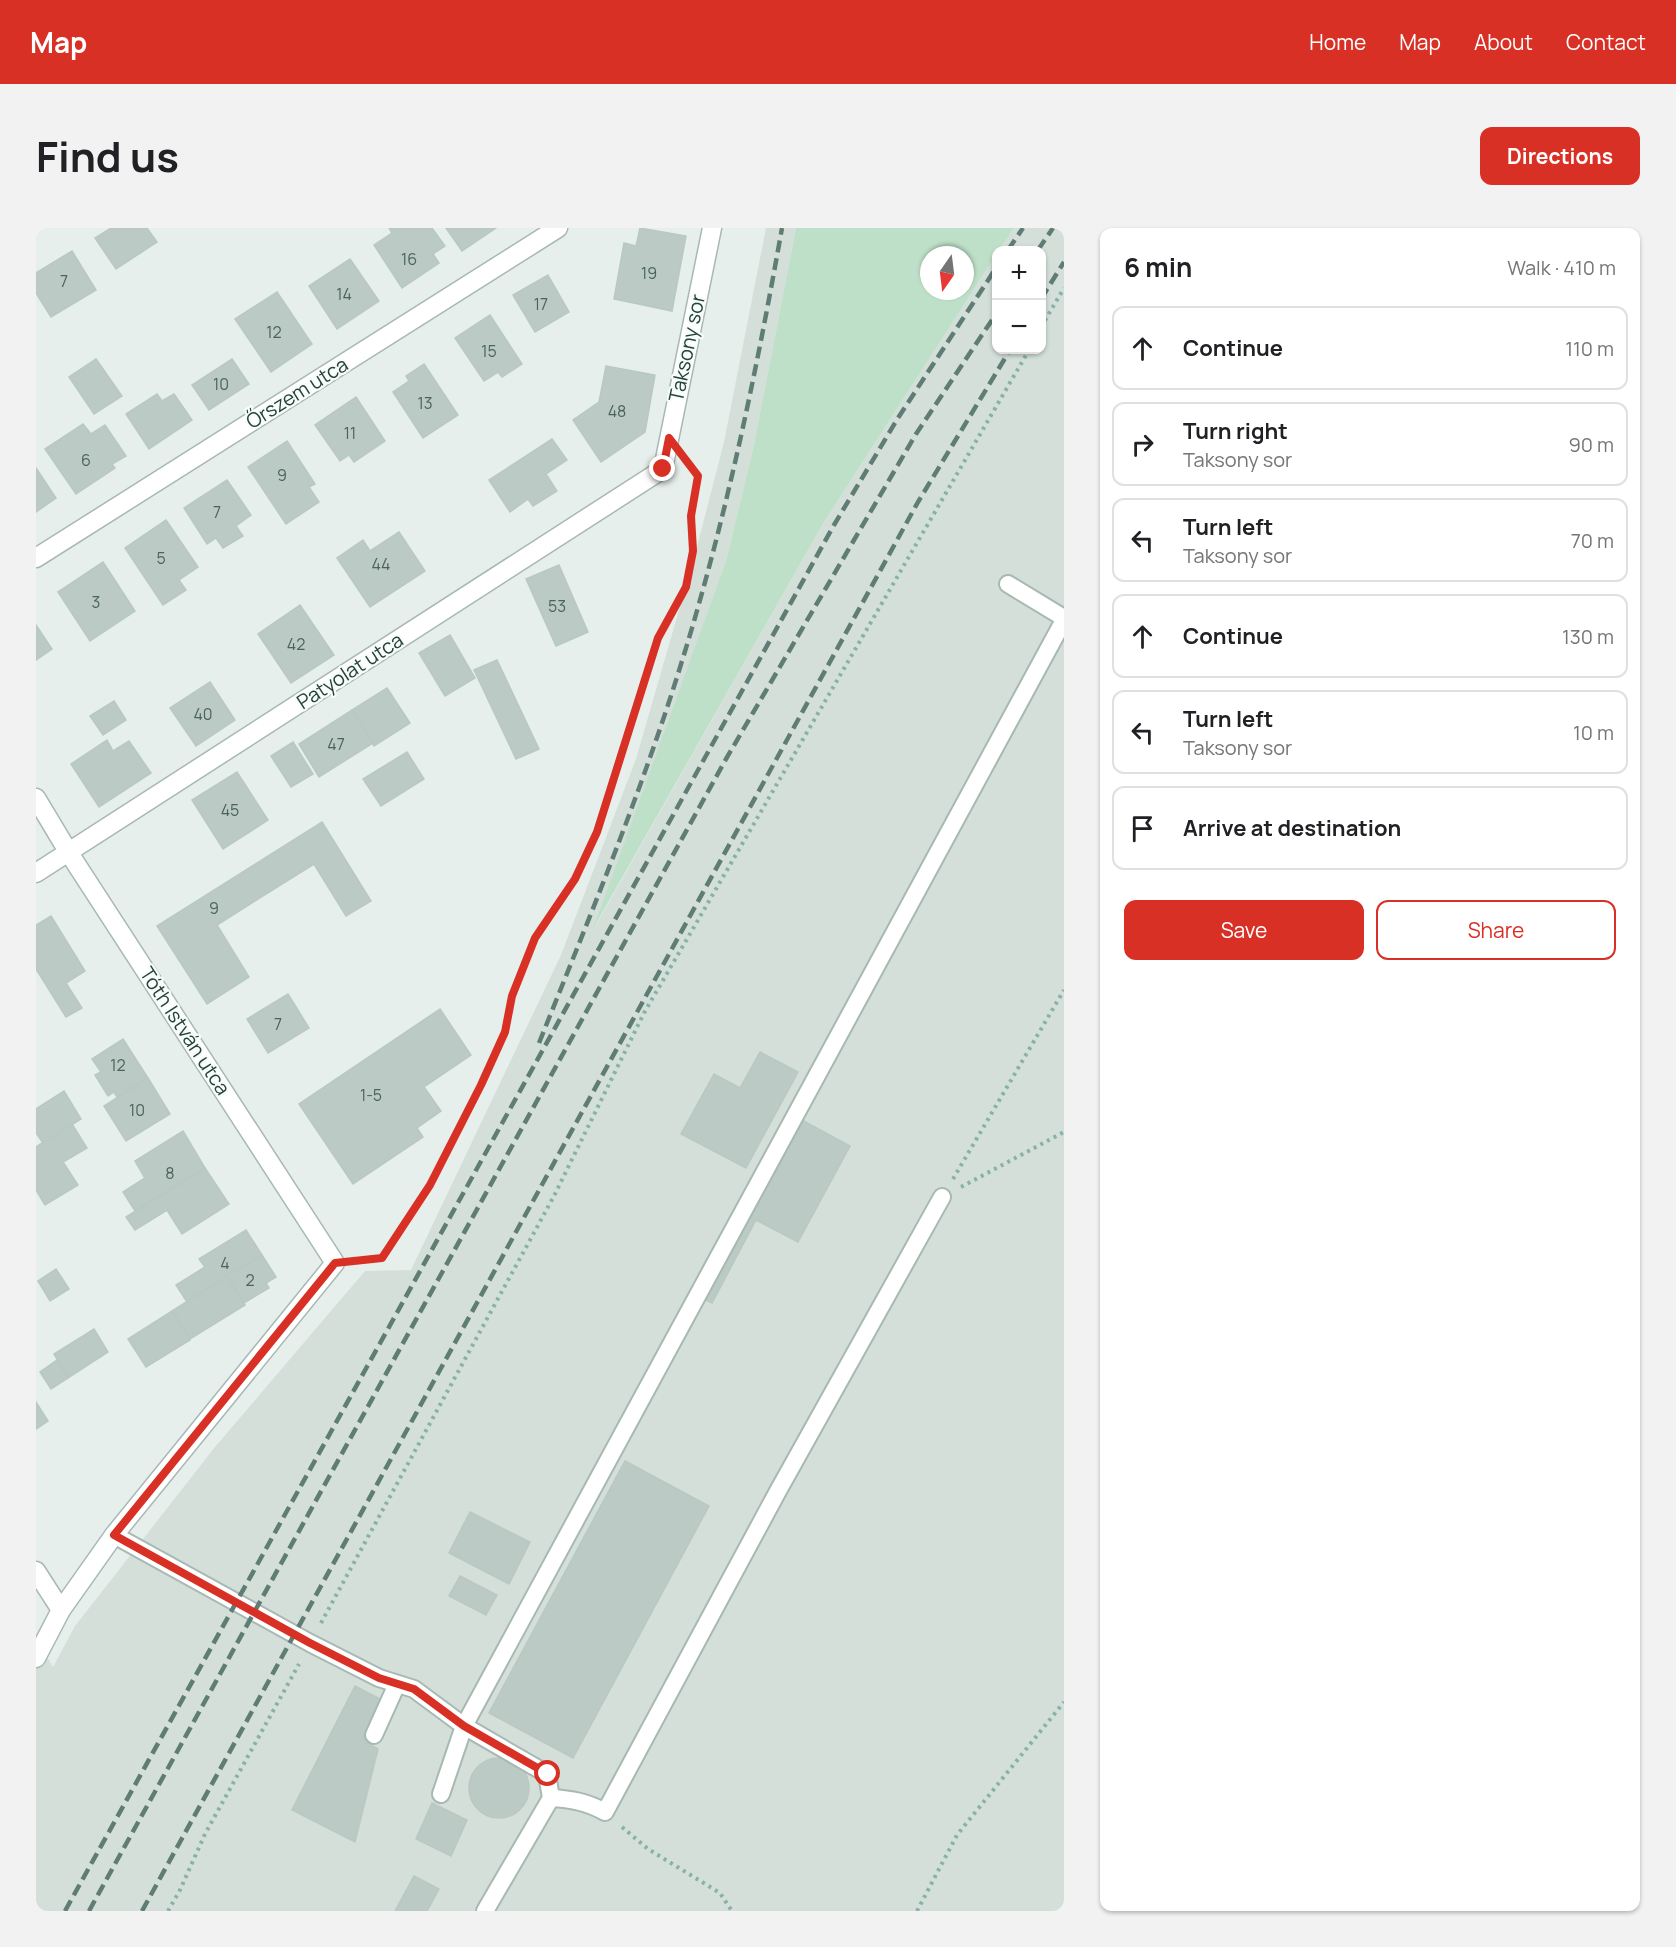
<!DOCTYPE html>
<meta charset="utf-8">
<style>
:root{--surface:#fff;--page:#f2f2f2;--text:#202124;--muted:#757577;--line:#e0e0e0;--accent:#d93025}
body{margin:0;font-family:Manrope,sans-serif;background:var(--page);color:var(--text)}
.controls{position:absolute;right:18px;top:18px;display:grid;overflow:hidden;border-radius:12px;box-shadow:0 2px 4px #0004}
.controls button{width:54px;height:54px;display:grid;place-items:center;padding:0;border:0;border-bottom:2px solid var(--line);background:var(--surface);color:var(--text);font:30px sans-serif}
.compass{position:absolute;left:884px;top:18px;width:54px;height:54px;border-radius:50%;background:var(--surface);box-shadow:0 2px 4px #0004;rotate:194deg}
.stop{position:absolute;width:18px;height:18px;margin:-14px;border:4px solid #d93025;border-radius:50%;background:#fff}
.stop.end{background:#d93025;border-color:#fff;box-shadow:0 2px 6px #0008}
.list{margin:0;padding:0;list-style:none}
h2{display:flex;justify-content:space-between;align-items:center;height:78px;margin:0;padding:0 24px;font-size:26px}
h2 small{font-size:20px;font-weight:400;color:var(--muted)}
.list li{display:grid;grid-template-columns:39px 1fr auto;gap:18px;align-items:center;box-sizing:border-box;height:84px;margin:0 12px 12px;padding:0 12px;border:2px solid var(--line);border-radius:12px}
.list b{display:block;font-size:22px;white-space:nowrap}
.list p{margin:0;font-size:20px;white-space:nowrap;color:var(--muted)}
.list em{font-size:20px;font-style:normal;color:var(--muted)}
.actions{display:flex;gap:12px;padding:18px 24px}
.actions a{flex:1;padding:14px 0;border:2px solid var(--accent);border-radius:12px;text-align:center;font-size:21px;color:var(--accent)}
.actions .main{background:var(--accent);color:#fff}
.icon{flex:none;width:33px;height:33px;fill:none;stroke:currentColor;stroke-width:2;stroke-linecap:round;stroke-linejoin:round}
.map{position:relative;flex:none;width:1028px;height:1683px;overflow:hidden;border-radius:12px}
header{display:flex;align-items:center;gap:36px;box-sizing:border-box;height:84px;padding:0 30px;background:var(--accent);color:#fff}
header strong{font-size:28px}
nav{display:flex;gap:33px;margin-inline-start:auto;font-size:21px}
.intro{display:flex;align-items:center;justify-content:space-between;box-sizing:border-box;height:144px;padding:0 36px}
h1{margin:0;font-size:42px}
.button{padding:15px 27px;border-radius:12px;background:var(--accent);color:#fff;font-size:21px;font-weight:700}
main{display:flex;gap:36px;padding:0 36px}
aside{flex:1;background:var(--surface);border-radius:12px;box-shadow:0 2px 4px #0004}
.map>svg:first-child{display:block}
</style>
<header>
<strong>Map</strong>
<nav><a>Home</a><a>Map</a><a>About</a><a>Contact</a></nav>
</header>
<div class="intro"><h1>Find us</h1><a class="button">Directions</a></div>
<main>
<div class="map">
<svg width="1028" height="1683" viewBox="0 0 1028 1683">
<rect width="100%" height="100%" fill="#e6efeb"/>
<path fill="#d4dfda" d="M 730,0 L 760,0 L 717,221 L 690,333 L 560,697 L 788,294 L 960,27 L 960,122 L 1005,122 L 1005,22 L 963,22 L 978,0 L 1028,0 L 1028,1683 L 0,1683 L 0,1410 L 17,1439 L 39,1398 L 179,1219 L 329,1043 L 375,1042 L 525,727 L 600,531 L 660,323 L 688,214 Z"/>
<path fill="#bfe0c8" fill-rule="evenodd" d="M 760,0 L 978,0 L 963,22 L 960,22 L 960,27 L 788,294 L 557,701 L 690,333 L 717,221 ZM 893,27 L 929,27 L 929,63 L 893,63 Z"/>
<g fill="#bbcac4" stroke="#b8c9c2" stroke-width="1.5">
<path d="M 75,0 L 111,0 L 121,14 L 80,41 L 59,10 Z"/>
<path d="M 353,0 L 396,0 L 409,18 L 397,26 L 403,35 L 366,60 L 338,17 L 356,5 Z"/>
<path d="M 410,0 L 460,0 L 426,23 Z"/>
<path d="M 604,0 L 650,8 L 636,83 L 578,71 L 588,15 L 600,18 Z"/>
<path d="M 36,23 L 60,62 L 15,89 L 0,65 L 0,45 Z"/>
<path d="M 314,31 L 343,73 L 301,101 L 273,58 Z"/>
<path d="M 512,47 L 533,84 L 499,104 L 477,67 Z"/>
<path d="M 241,64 L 276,116 L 235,144 L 199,91 Z"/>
<path d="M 454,87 L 486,136 L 466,149 L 462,144 L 448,153 L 419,110 Z"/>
<path d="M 60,131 L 86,168 L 58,186 L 33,149 Z"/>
<path d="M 196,131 L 213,156 L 173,182 L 156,157 Z"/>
<path d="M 388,136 L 422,187 L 387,210 L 357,164 L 373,153 L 370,148 Z"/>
<path d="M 570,138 L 619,147 L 609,204 L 565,234 L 537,192 L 563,174 Z"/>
<path d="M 121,166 L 126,173 L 138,166 L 156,192 L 113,221 L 90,186 Z"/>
<path d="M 320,169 L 349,213 L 318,234 L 313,227 L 304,233 L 279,197 Z"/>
<path d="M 47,196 L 55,206 L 69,197 L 90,228 L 76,236 L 79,240 L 40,266 L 9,221 Z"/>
<path d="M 516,211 L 531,232 L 510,246 L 521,263 L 497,278 L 492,271 L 474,284 L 453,252 Z"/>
<path d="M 251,213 L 279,256 L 273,259 L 283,274 L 250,296 L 212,239 Z"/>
<path d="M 0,240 L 20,270 L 0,284 Z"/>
<path d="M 191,252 L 215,287 L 200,298 L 207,308 L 187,320 L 180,310 L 171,316 L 148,280 Z"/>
<path d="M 130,292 L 162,339 L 143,352 L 150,362 L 127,377 L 89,320 Z"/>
<path d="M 363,304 L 389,343 L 334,379 L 301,330 L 327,312 L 334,323 Z"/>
<path d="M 67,334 L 99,383 L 54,413 L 22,364 Z"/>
<path d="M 523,337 L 552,404 L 520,418 L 490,351 Z"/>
<path d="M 264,377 L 298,427 L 255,455 L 222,406 Z"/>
<path d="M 0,397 L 16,421 L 0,432 Z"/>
<path d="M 414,407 L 439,450 L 409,468 L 383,425 Z"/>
<path d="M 461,432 L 503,521 L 480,531 L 438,442 Z"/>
<path d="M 174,454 L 199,492 L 160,518 L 134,480 Z"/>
<path d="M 351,460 L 374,495 L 338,518 L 316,482 Z"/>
<path d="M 78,473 L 90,492 L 67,507 L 54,488 Z"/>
<path d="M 316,482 L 337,515 L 283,549 L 263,516 Z"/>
<path d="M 71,512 L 77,523 L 93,513 L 115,545 L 63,579 L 35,536 Z"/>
<path d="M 257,514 L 277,546 L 255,559 L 235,528 Z"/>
<path d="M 371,524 L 388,551 L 345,578 L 327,551 Z"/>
<path d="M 201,544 L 232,592 L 187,621 L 156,572 Z"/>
<path d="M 286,594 L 335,673 L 310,688 L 278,636 L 181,697 L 213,749 L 171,776 L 121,698 Z"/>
<path d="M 15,688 L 49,743 L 30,755 L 46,780 L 30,789 L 0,741 L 0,697 Z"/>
<path d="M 252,766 L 273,800 L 232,825 L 211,791 Z"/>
<path d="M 404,781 L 435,827 L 388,859 L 405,883 L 381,900 L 387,909 L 317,956 L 263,876 Z"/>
<path d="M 87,811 L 112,850 L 81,869 L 78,864 L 72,868 L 59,847 L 65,844 L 56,831 Z"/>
<path d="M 724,824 L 762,844 L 710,940 L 645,906 L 678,846 L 704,860 Z"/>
<path d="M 112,850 L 134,886 L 90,913 L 68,878 Z"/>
<path d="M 28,863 L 45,891 L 7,915 L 0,905 L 0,881 Z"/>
<path d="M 762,890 L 814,918 L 762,1014 L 720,992 L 676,1075 L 665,1070 Z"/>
<path d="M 36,896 L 51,920 L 27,934 L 42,957 L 9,977 L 0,962 L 0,919 Z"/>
<path d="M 147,903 L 169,940 L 99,983 L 87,964 L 109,950 L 99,933 Z"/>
<path d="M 169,940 L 193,976 L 146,1006 L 131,982 L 99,1002 L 90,989 Z"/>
<path d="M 210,1002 L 226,1027 L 151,1074 L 140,1057 L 169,1039 L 163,1031 Z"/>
<path d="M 226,1027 L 240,1049 L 230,1055 L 233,1060 L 208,1075 L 191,1048 Z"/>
<path d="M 20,1041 L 33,1061 L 14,1073 L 2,1053 Z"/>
<path d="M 191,1048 L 209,1077 L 154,1111 L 136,1083 Z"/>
<path d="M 136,1083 L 154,1112 L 110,1139 L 92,1111 Z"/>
<path d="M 58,1101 L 72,1124 L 32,1150 L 18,1126 Z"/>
<path d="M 21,1132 L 32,1150 L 15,1161 L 4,1144 Z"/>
<path d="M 0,1174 L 12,1193 L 0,1201 Z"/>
<path d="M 589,1233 L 673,1278 L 537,1530 L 453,1485 Z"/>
<path d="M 434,1284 L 494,1314 L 473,1356 L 413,1325 Z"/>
<path d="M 424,1348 L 461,1367 L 450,1387 L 413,1368 Z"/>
<path d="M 319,1458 L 348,1473 L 329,1514 L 342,1521 L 319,1614 L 256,1582 Z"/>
<circle cx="463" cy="1560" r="30"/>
<path d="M 396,1575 L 431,1592 L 415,1628 L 380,1611 Z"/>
<path d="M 378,1648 L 403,1661 L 391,1683 L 359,1683 Z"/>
</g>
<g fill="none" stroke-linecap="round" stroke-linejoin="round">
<g stroke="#a8b8b2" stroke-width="20">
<g id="lane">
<path d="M 972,356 L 1028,390"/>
<path d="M 78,1307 L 274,1415 L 343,1450 L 378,1461 L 428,1498 L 405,1566"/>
<path d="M 338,1507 L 361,1456"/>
<path d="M 515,1570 L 511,1546 L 428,1498 L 1028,392"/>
<path d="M 449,1683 L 515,1570 C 535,1571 551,1574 569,1584 L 742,1263 L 906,969"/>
</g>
</g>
<g stroke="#a8b8b2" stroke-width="21">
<g id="street">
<path d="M 0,330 L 522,0"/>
<path d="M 0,570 L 33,625 L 299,1035 L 78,1307 L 25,1382 L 0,1430"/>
<path d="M 0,645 L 627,241 L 676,0"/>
<path d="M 0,1343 L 25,1382"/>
</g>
</g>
<g stroke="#86b3a5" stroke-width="4" stroke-dasharray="3 4.5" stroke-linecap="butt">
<path d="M 1005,99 L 1028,60"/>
<path d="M 917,951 L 1028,762"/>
<path d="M 925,959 L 1028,904"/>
<path d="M 322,1032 L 346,1030 L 395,957 L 445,857 L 469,804 L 476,768 L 499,710 L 539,651 L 561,604 L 622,410 L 650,359 L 657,323 L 655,288 L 662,248 L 653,237"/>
<path d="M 285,1395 L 518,968 L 608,785 L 993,122"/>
<path d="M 586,1599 L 612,1621 L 684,1665 L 696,1683"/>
<path d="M 132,1683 L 144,1662 L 169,1606 L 263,1436"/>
<path d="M 881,1683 L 921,1607 L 1028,1474"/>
</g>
<use href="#lane" stroke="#fff" stroke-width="16"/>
<use href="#street" stroke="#fff" stroke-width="18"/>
<g stroke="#5f7d75" stroke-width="4.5" stroke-dasharray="12 6" stroke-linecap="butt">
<path d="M 972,22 L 987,0"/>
<path d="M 1002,22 L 1017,0"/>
<path d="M 1005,71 L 1028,34"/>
<path d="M 503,815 C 554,688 606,563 646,433 C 690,291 720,146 746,0"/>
<path d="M 29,1683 L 798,297 L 862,190 L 960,40"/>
<path d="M 53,1683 L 690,531 L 880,206 L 960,86"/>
<path d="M 106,1683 L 882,274 L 974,122"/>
</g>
</g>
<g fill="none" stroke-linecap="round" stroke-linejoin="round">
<path stroke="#d93025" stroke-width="8" d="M 512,1546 L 428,1498 L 378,1461 L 343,1450 L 274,1415 L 78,1307 L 299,1035 L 346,1030 L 394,957 L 445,857 L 469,804 L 476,768 L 499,710 L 539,651 L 561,604 L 622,410 L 650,359 L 657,323 L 655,288 L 662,248 L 633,210 L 627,241"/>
</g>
<g text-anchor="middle" stroke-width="4.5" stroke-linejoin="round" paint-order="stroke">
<g font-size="16" fill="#4a645c">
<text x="373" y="37">16</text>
<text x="613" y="51">19</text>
<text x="28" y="59">7</text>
<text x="308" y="72">14</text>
<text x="505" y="82">17</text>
<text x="238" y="110">12</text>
<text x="453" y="129">15</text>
<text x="185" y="162">10</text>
<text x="389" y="181">13</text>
<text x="581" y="189">48</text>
<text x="314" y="211">11</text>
<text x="50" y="238">6</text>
<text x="246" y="253">9</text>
<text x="181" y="290">7</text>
<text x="125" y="336">5</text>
<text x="345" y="342">44</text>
<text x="60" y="380">3</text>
<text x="521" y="384">53</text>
<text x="260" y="422">42</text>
<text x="167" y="492">40</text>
<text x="300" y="522">47</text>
<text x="194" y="588">45</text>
<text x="178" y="686">9</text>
<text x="242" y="802">7</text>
<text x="82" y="843">12</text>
<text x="335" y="873">1-5</text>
<text x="101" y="888">10</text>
<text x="134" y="951">8</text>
<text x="189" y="1041">4</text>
<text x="214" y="1058">2</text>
</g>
<g font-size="20" fill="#24423a" stroke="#f7fbf9">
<text transform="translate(651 120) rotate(-78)" y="7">Taksony sor</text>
<text transform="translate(261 165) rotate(-32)" y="7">Őrszem utca</text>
<text transform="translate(314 443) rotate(-33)" y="7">Patyolat utca</text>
<text transform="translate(149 803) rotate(57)" y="7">Tóth István utca</text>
</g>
</g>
</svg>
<div class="controls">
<button>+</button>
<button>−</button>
</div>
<svg class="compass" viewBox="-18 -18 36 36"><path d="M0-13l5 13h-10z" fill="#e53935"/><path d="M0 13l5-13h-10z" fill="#757577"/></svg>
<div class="stop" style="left:512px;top:1546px"></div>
<div class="stop end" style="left:627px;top:241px"></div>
</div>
<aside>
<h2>6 min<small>Walk · 410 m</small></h2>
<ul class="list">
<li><svg class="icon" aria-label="ahead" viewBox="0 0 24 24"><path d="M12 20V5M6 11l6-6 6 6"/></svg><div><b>Continue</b></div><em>110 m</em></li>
<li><svg class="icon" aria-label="right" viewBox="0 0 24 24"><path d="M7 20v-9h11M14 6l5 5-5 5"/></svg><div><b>Turn right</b><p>Taksony sor</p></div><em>90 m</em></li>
<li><svg class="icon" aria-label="left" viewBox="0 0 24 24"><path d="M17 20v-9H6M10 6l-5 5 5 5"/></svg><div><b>Turn left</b><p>Taksony sor</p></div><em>70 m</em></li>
<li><svg class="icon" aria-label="ahead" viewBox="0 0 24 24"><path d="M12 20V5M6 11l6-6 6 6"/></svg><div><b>Continue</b></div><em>130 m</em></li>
<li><svg class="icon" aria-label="left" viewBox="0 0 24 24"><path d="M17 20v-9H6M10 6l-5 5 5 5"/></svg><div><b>Turn left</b><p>Taksony sor</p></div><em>10 m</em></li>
<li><svg class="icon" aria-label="arrive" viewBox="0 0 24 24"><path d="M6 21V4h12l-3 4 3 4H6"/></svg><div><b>Arrive at destination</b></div></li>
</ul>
<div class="actions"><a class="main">Save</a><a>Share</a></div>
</aside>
</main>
